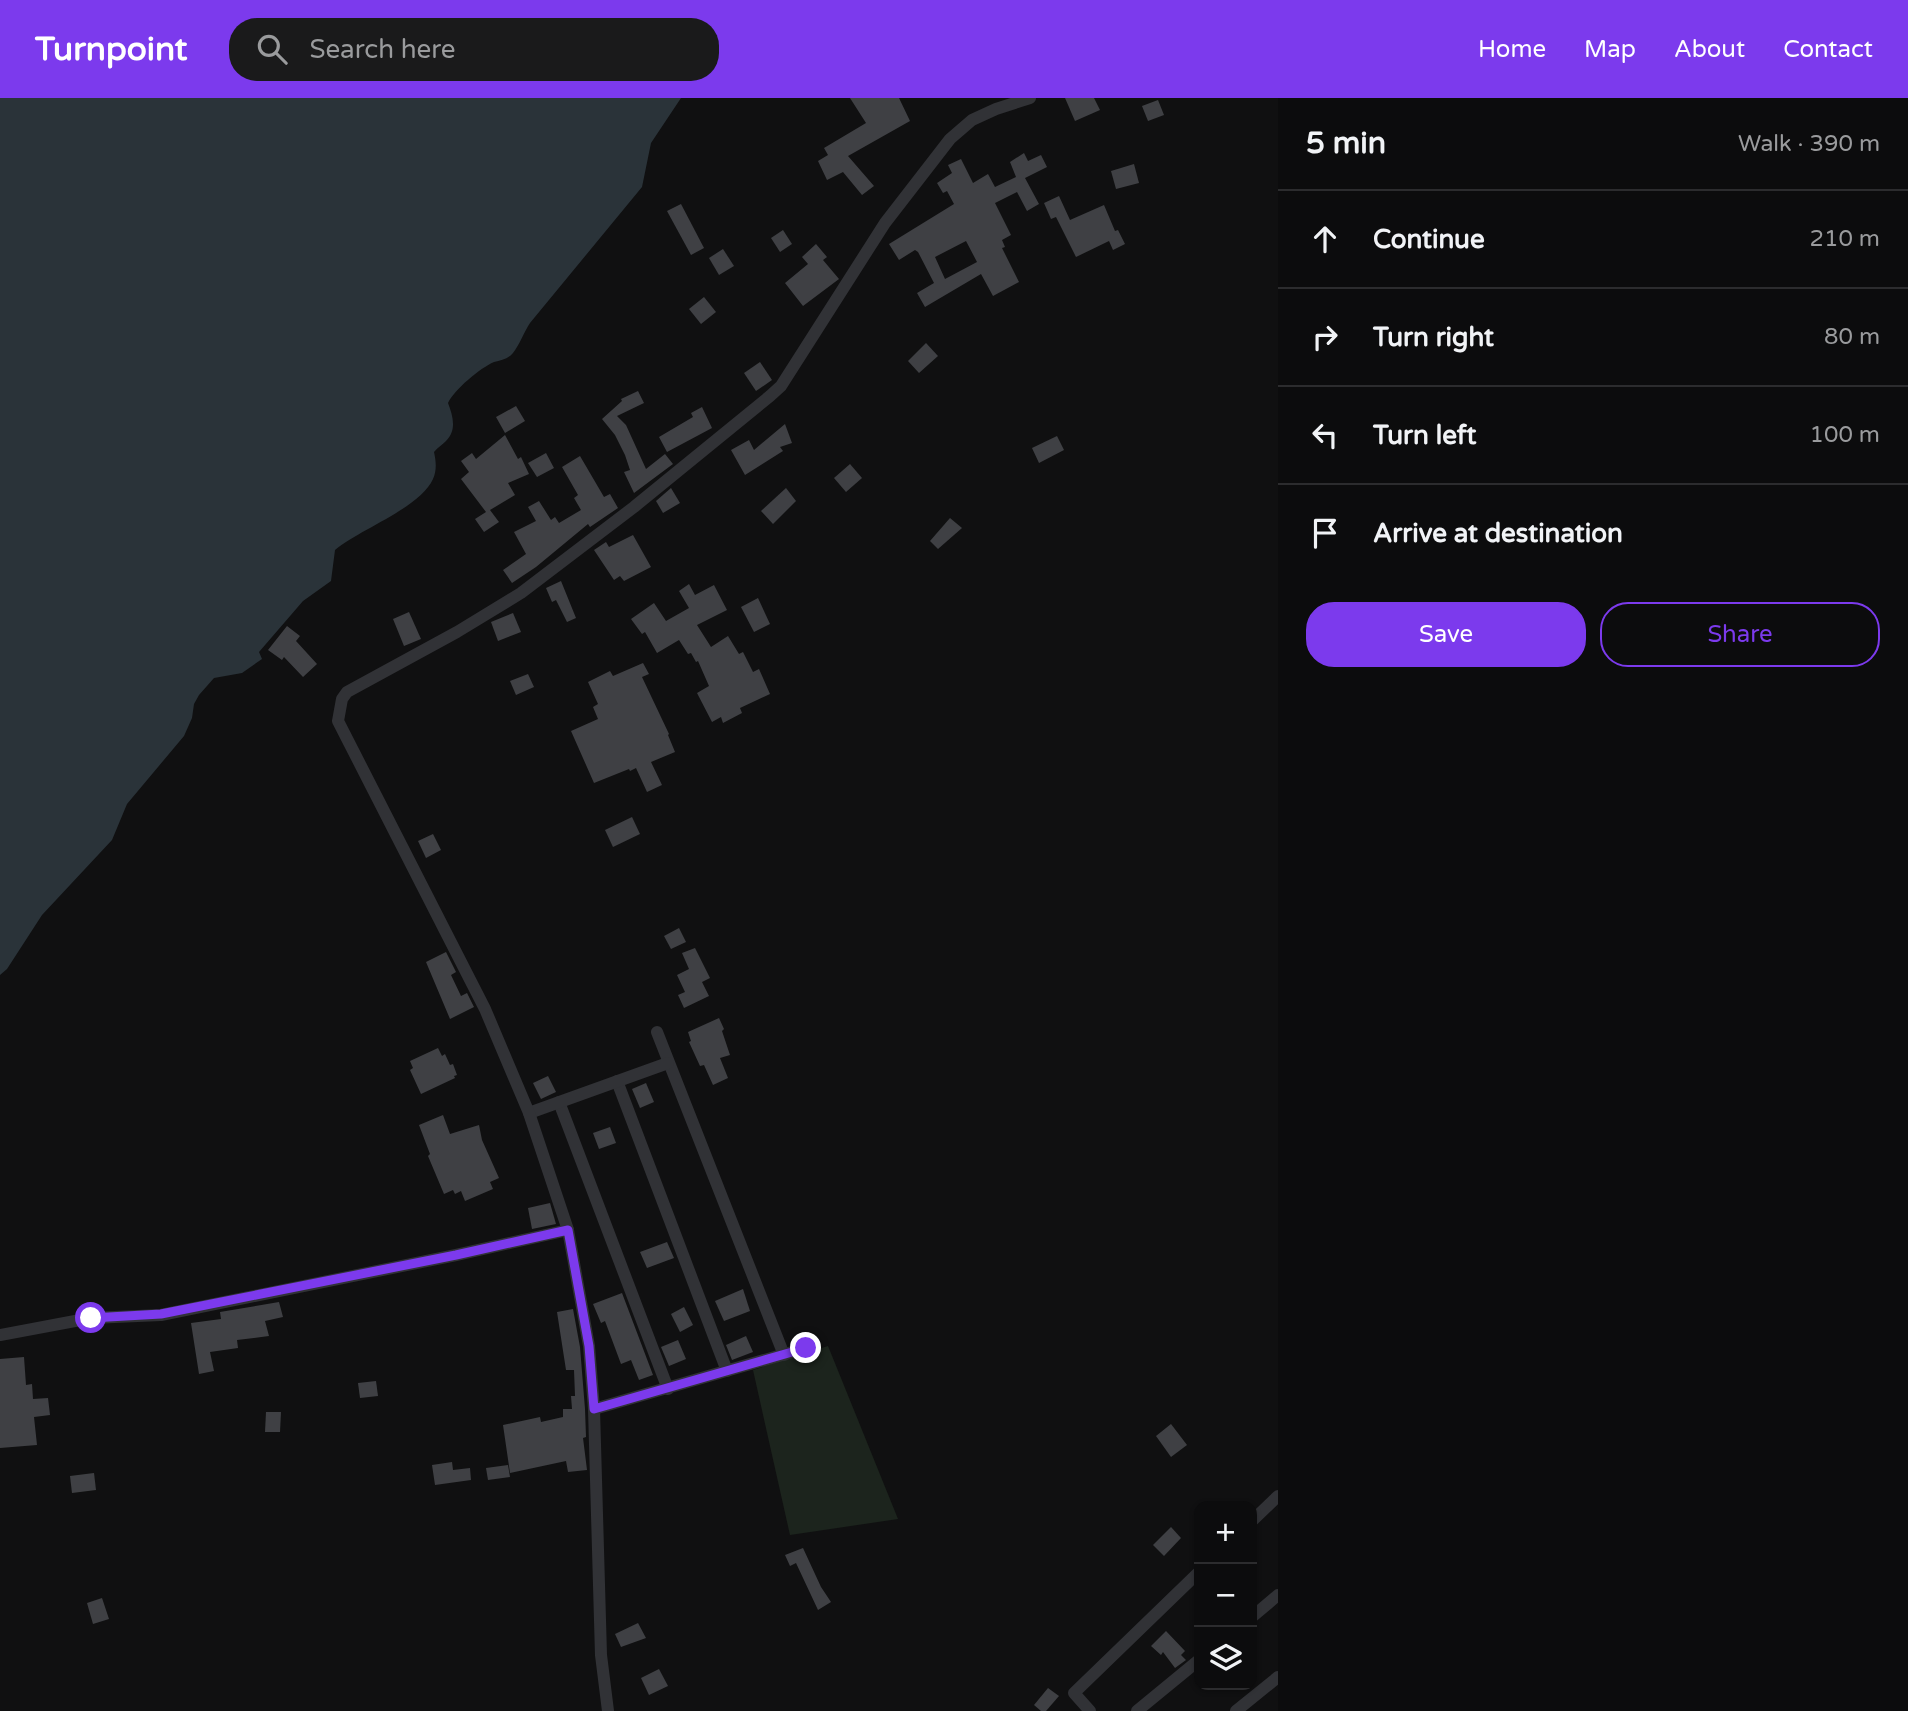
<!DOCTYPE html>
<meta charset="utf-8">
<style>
:root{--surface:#0c0c0d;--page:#1a1a1b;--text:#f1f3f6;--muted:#9a9b9d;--line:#2c2c2e;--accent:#7c3aed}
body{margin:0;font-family:"Varela Round",sans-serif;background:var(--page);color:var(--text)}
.controls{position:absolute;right:21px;bottom:21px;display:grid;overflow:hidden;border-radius:14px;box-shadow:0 2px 5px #0004}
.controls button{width:63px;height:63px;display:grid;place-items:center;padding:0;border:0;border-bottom:2px solid var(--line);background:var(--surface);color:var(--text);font:35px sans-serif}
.stop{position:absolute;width:21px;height:21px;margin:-16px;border:5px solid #7c3aed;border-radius:50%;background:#fff}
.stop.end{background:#7c3aed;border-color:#fff;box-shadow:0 2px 7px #0008}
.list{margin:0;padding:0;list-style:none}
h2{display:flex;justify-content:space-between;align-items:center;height:91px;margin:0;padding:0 28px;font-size:30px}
h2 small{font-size:23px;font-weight:400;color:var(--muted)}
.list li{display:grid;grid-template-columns:46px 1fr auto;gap:21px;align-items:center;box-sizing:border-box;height:98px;padding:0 28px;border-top:2px solid var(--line)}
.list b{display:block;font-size:26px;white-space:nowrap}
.list em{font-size:23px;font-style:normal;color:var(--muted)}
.actions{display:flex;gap:14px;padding:21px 28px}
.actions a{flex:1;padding:16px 0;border:2px solid var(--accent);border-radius:28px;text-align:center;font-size:24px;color:var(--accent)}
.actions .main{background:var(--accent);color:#fff}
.icon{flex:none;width:38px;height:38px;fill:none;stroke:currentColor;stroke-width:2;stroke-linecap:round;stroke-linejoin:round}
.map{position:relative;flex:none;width:1278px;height:1613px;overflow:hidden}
header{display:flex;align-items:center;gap:42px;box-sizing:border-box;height:98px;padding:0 35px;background:var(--accent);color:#fff}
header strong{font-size:33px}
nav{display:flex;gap:38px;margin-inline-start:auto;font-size:24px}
.search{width:490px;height:63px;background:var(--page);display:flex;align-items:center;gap:18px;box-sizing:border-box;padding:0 24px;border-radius:28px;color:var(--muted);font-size:26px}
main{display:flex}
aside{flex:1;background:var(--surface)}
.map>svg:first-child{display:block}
</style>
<header>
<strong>Turnpoint</strong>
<div class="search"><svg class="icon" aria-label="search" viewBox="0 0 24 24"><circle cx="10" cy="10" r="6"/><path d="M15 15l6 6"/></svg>Search here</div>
<nav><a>Home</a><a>Map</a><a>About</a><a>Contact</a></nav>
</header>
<main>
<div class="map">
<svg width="1278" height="1613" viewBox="0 0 1278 1613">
<rect width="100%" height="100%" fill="#101011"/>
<path fill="#1c241d" d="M 828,1248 L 898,1421 L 790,1437 L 753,1272 Z"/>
<path fill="#2a3339" d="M 0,0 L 681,0 L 651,45 L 642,89 L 530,225 C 524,234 520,246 513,255 C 508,261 501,262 494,264 C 480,270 454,292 448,305 C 453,318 457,332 446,343 C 442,347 438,349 434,354 C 436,363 437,372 433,381 C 420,410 360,431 335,452 L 331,483 L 303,503 L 259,554 L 262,561 L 242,575 L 214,580 L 199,597 L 194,606 L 192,620 L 184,638 L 127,706 L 112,742 L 42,817 L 7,871 L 0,877 Z"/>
<g fill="#3f4044" fill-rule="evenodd">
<path d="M 850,0 L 899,0 L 910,23 L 848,58 L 874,88 L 862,97 L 843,74 L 827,82 L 818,63 L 828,57 L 824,50 L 866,25 Z"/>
<path d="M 1065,0 L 1094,0 L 1100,12 L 1075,23 Z"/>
<path d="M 1158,2 L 1164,17 L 1148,23 L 1142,8 Z"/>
<path d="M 1024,55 L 1028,63 L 1041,57 L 1047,69 L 1025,80 L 1039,106 L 1027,113 L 1017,94 L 995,105 L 1011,137 L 1002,142 L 1005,149 L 1002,150 L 1019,184 L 993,198 L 981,176 L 925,209 L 917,195 L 934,185 L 918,154 L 915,152 L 899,162 L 889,146 L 954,106 L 947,93 L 943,95 L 937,85 L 952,75 L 948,67 L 961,61 L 973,85 L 988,76 L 995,89 L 1016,79 L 1010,64 ZM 966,143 L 977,164 L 945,181 L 935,159 Z"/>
<path d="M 1134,66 L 1139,85 L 1116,91 L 1111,73 Z"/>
<path d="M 1059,98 L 1070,122 L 1104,107 L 1115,133 L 1118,132 L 1125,146 L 1113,152 L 1109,143 L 1076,159 L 1056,119 L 1051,121 L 1044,105 Z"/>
<path d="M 681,106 L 704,150 L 691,157 L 667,113 Z"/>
<path d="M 783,132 L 792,146 L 780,154 L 771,140 Z"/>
<path d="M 816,146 L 827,159 L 823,162 L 839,181 L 803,208 L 785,185 L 808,166 L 802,159 Z"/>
<path d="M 723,151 L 734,168 L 719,177 L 709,160 Z"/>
<path d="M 704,199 L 716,214 L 701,226 L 689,211 Z"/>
<path d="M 926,245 L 938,258 L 919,275 L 908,263 Z"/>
<path d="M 760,264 L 772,282 L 756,293 L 744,275 Z"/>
<path d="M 638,293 L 644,305 L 617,318 L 626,327 L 646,371 L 665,356 L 673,366 L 634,395 L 624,374 L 630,372 L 625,357 L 615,337 L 602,321 L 622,303 L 621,301 Z"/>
<path d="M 516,308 L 525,323 L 505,335 L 496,319 Z"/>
<path d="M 702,309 L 712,330 L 667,354 L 659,339 L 693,319 L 691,315 Z"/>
<path d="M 785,326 L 792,345 L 780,349 L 783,353 L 745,377 L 731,352 L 749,342 L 754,352 Z"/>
<path d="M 505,337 L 518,361 L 521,359 L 529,376 L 508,385 L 515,397 L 490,412 L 499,424 L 484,434 L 475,421 L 486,414 L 461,381 L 469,374 L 461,363 L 472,355 L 476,361 Z"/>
<path d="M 1057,338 L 1064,352 L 1039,365 L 1032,350 Z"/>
<path d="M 546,355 L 554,370 L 537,379 L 528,365 Z"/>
<path d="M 580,358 L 604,399 L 610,396 L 618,410 L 590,429 L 588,426 L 536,469 L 512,485 L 503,472 L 526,456 L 514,434 L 536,423 L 528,409 L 539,403 L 551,422 L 555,419 L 559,425 L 581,412 L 574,400 L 578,397 L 562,369 Z"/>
<path d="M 850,366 L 862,380 L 846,394 L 834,380 Z"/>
<path d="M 671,390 L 680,405 L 663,415 L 656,403 Z"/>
<path d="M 786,390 L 796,403 L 773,426 L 761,413 Z"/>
<path d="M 950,420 L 962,430 L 938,451 L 930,443 Z"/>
<path d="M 633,437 L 651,469 L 624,483 L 620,478 L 614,482 L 594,452 L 606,444 L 609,449 Z"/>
<path d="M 561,483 L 576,520 L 567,524 L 556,502 L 552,504 L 546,490 Z"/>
<path d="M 689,486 L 695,497 L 714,487 L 727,512 L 697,527 L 711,549 L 728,538 L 739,556 L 743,554 L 753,574 L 759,571 L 770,596 L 740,610 L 742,615 L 723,625 L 721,619 L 712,624 L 697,595 L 709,588 L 698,563 L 696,564 L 691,555 L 688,556 L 679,542 L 657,555 L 645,534 L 642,536 L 631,521 L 654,505 L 666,523 L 689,510 L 679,493 Z"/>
<path d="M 758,500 L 770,526 L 754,534 L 741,509 Z"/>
<path d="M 409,514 L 421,541 L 404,548 L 393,521 Z"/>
<path d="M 513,515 L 521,534 L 498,543 L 491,524 Z"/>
<path d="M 287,528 L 300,538 L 296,543 L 317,566 L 303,579 L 284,559 L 282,562 L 268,552 Z"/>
<path d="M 643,565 L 649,576 L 642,579 L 669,636 L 668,637 L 675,654 L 651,664 L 662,687 L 647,694 L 636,670 L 630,673 L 629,671 L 594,685 L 571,633 L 598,621 L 593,609 L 598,606 L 588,584 L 610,573 L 613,578 Z"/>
<path d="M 528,576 L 534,589 L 516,597 L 510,583 Z"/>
<path d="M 632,719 L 640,736 L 613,749 L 605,732 Z"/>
<path d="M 433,736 L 441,752 L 426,760 L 418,743 Z"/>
<path d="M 679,830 L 686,844 L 671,851 L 664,838 Z"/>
<path d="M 695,850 L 710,880 L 702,884 L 709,898 L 684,910 L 678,897 L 685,894 L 677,877 L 689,871 L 682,855 Z"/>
<path d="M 446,854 L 456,874 L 451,877 L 461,898 L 467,895 L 474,909 L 450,921 L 426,864 Z"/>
<path d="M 719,920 L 724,931 L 722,933 L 730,957 L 720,960 L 728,980 L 713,987 L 704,967 L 700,968 L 689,944 L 691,943 L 688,934 Z"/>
<path d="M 438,950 L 442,958 L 445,956 L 450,967 L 453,966 L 457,977 L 454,978 L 455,980 L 421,996 L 410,972 L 413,970 L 410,963 Z"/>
<path d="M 548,978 L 556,994 L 541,1001 L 533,985 Z"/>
<path d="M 646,985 L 654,1004 L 640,1010 L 632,991 Z"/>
<path d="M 443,1017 L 450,1036 L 479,1027 L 482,1042 L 499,1080 L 490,1084 L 493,1091 L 465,1103 L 461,1093 L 455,1096 L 453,1092 L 444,1096 L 428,1058 L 430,1056 L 419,1027 Z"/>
<path d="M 610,1029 L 616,1045 L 599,1051 L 593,1035 Z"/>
<path d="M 550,1105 L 556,1126 L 532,1131 L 528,1110 Z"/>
<path d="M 667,1144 L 674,1160 L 647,1170 L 640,1154 Z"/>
<path d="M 743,1191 L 750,1213 L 724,1223 L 715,1203 Z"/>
<path d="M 622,1195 L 653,1277 L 639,1282 L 631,1262 L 621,1266 L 605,1223 L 601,1225 L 593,1206 Z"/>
<path d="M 279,1204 L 283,1219 L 265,1223 L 269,1238 L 237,1242 L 238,1250 L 210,1254 L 214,1273 L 199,1276 L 191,1225 L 221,1221 L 220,1214 Z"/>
<path d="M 684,1209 L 693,1227 L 680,1234 L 671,1216 Z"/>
<path d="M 573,1211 L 580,1249 L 585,1311 L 586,1339 L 583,1340 L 587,1372 L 568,1374 L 566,1363 L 510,1375 L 503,1327 L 540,1319 L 541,1324 L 563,1319 L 563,1311 L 572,1311 L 571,1298 L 575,1298 L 574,1272 L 566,1272 L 557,1214 Z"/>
<path d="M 746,1238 L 753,1254 L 732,1262 L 726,1247 Z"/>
<path d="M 678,1242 L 686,1261 L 669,1268 L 661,1249 Z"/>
<path d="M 24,1259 L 26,1287 L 32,1286 L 33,1301 L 48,1300 L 50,1317 L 34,1319 L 37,1347 L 0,1350 L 0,1261 Z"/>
<path d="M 376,1283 L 378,1298 L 360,1300 L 358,1285 Z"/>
<path d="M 266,1314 L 281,1314 L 280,1334 L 265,1334 Z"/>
<path d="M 1171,1326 L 1187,1347 L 1171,1359 L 1156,1338 Z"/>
<path d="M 452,1364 L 453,1372 L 470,1370 L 471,1382 L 435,1387 L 432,1367 Z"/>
<path d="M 508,1367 L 510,1379 L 488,1382 L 486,1370 Z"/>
<path d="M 94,1375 L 96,1392 L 72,1395 L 70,1378 Z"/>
<path d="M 1171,1429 L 1181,1440 L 1164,1458 L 1153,1447 Z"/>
<path d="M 803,1450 L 821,1489 L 831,1504 L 818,1512 L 796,1465 L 790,1468 L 785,1457 Z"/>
<path d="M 102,1500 L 109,1521 L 93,1526 L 87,1505 Z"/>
<path d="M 638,1525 L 646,1540 L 621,1549 L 615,1536 Z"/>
<path d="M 1166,1533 L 1185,1553 L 1181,1557 L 1186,1562 L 1175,1570 L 1163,1554 L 1161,1557 L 1151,1548 Z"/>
<path d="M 659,1571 L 668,1588 L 649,1597 L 641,1580 Z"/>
<path d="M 1048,1590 L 1059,1598 L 1046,1613 L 1041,1613 L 1034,1607 Z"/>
</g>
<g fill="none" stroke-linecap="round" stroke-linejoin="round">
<g stroke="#313236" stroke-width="12">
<path d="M 657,934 L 784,1257"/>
<path d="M 617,983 L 727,1273"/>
<path d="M 559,1004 L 668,1291"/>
<path d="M 529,1015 L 668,965"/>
<path d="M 0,1237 L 91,1220 L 161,1217 L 456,1157 L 568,1132"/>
<path d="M 594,1311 L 806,1250"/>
<path d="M 1252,1423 L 1278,1398"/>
<path d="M 1252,1519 L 1278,1497"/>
<path d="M 608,1613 L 601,1557 L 594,1311 L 589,1248 L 568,1132 L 529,1015 L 485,911 L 338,623 L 342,601 L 347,594 L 457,534 L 521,495 L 634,409 L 770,298 L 781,288 L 885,125 L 950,41 L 972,22 L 996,11 L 1030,0"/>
<path d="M 1090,1613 L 1074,1595 L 1199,1474"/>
<path d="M 1137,1613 L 1199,1562"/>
<path d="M 1236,1613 L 1278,1579"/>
</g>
</g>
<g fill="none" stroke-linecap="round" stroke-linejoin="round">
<path stroke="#7c3aed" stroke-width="9" d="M 91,1220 L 161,1216 L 456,1157 L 568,1132 L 589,1248 L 594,1311 L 806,1250"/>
</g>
</svg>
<div class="controls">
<button>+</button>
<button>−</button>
<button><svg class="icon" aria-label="layers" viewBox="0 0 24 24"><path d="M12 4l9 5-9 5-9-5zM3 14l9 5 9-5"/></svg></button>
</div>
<div class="stop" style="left:91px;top:1220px"></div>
<div class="stop end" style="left:806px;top:1250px"></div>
</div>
<aside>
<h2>5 min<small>Walk · 390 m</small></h2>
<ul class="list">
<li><svg class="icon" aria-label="ahead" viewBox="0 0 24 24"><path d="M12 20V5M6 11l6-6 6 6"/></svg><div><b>Continue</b></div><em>210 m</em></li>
<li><svg class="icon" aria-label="right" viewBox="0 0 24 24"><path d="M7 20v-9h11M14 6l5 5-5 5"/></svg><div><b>Turn right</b></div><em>80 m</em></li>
<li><svg class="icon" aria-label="left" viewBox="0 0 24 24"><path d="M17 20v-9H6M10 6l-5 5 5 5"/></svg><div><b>Turn left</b></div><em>100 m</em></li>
<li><svg class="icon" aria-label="arrive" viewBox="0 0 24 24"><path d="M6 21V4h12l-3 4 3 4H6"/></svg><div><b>Arrive at destination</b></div></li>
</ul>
<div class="actions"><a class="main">Save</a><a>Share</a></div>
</aside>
</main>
